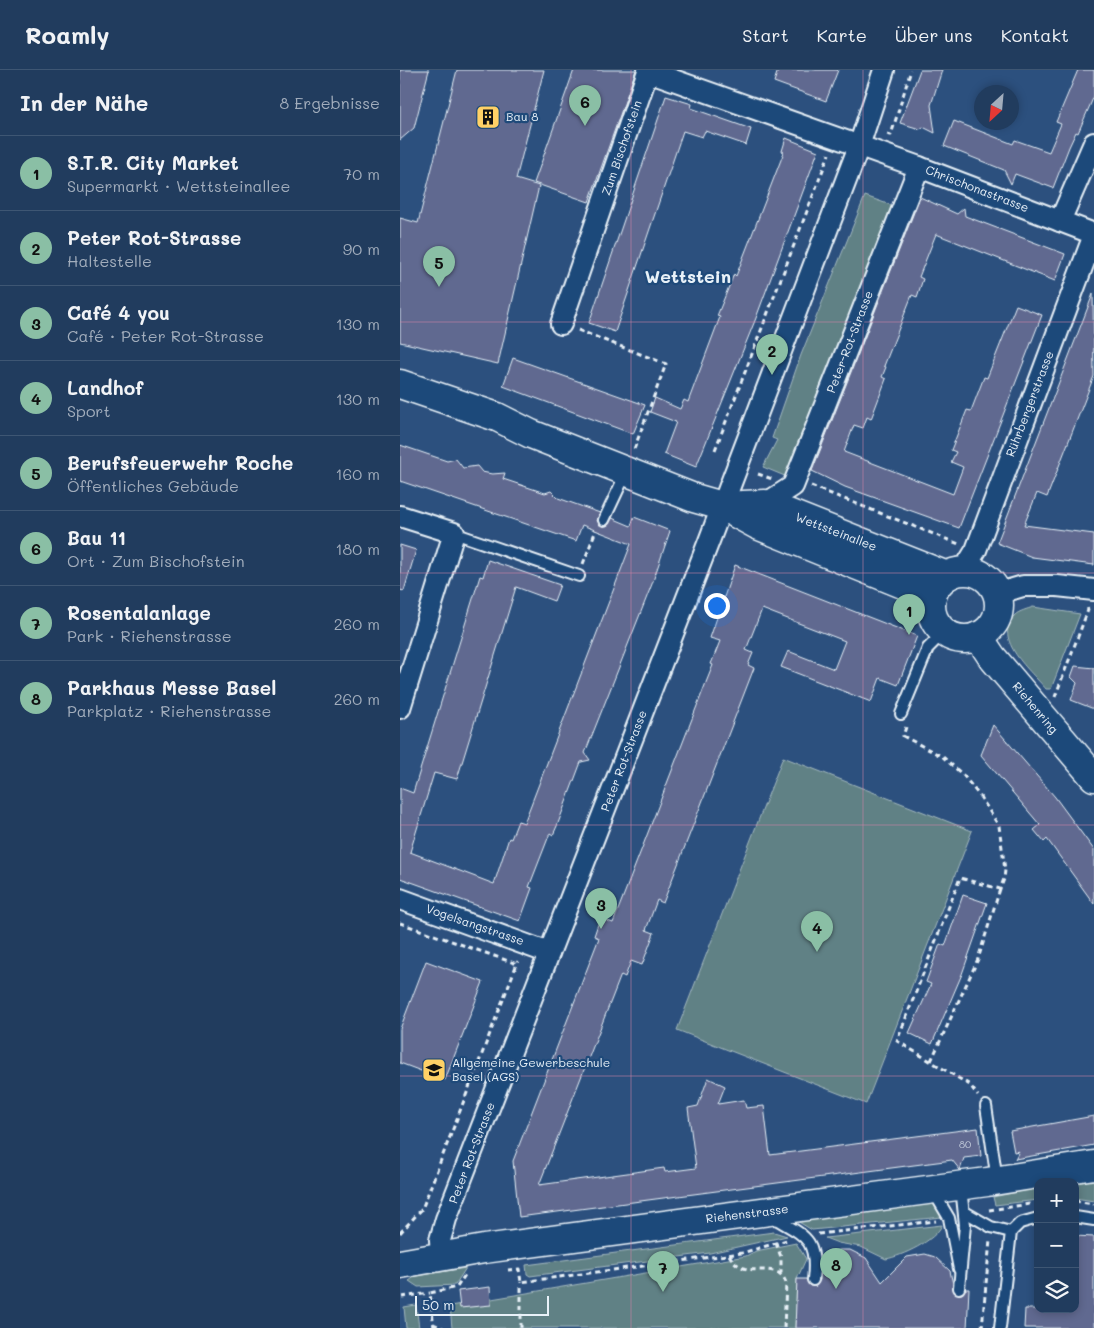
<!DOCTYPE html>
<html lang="de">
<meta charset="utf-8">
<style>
:root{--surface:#213c5e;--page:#2d4767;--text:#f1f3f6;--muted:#a2adbc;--line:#3e5673;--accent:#8abfa5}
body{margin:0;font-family:Mali,sans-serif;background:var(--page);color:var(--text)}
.controls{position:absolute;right:15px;bottom:15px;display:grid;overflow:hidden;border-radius:10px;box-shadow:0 2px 8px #0003}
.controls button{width:45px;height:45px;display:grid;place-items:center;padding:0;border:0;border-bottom:1px solid var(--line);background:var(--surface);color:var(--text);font:25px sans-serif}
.compass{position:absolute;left:574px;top:15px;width:45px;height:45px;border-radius:50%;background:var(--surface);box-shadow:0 2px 8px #0003;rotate:206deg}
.scale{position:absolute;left:15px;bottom:12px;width:134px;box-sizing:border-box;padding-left:5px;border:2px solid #e8f1f8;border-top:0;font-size:14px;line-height:18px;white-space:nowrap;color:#e8f1f8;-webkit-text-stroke:4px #1f4a7a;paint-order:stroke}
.you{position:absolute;left:316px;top:535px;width:18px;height:18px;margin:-12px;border:4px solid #fff;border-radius:50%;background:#1a73e8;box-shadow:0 0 0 8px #1a73e833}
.badge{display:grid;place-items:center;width:32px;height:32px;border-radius:50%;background:var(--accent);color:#111;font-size:16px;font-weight:700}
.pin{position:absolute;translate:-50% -41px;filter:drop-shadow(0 1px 2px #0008)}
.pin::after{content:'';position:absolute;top:26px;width:18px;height:15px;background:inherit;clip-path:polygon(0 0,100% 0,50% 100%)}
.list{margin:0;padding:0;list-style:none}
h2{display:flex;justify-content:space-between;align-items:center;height:65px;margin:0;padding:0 20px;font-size:21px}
h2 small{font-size:16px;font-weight:400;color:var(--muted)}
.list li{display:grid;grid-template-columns:32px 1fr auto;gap:15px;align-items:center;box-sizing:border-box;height:75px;padding:0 20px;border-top:1px solid var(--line)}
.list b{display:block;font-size:19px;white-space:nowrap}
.list p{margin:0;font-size:16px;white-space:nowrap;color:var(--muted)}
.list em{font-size:16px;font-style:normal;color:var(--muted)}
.icon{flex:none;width:28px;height:28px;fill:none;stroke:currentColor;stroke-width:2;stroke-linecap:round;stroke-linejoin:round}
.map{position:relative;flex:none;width:694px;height:1258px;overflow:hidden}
header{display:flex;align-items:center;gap:30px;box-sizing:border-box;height:70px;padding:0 25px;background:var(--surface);border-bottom:1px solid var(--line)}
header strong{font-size:24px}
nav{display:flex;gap:28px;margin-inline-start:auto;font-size:18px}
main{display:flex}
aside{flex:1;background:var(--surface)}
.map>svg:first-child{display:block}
</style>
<header>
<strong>Roamly</strong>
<nav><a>Start</a><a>Karte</a><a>Über uns</a><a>Kontakt</a></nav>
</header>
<main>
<aside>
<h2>In der Nähe<small>8 Ergebnisse</small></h2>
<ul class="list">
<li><span class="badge">1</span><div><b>S.T.R. City Market</b><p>Supermarkt · Wettsteinallee</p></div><em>70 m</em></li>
<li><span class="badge">2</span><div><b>Peter Rot-Strasse</b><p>Haltestelle</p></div><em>90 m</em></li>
<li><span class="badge">3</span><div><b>Café 4 you</b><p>Café · Peter Rot-Strasse</p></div><em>130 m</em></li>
<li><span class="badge">4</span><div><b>Landhof</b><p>Sport</p></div><em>130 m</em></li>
<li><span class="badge">5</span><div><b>Berufsfeuerwehr Roche</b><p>Öffentliches Gebäude</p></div><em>160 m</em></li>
<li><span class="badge">6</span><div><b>Bau 11</b><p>Ort · Zum Bischofstein</p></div><em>180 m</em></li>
<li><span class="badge">7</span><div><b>Rosentalanlage</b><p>Park · Riehenstrasse</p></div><em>260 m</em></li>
<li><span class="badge">8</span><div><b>Parkhaus Messe Basel</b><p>Parkplatz · Riehenstrasse</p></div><em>260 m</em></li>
</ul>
</aside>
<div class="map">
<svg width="694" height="1258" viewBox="0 0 694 1258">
<rect width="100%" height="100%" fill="#2c507e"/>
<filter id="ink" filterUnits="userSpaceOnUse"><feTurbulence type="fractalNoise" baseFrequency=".02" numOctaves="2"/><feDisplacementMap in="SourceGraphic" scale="10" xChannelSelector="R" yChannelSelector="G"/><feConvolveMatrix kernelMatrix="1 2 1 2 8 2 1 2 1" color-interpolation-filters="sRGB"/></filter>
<g filter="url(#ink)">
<g fill="#608185" stroke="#a4b9be">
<path d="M 465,126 L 499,138 L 392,409 L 363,397 L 377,370 L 372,368 L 401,285 Z"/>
<path d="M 633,537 L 680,544 L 651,619 L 646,619 C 632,602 591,569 615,545 C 619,541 628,539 633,537 Z"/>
<path d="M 383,687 L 572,761 L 466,1034 L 277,960 Z"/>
<path d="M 694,1108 L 694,1131 L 675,1128 L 675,1112 Z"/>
<path d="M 638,1118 L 638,1130 L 595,1135 L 593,1127 Z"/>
<path d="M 533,1134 L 537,1136 L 542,1147 L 412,1160 L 397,1151 Z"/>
<path d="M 542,1155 C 535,1171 502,1186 486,1189 L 461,1177 L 438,1173 L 425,1168 Z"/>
<path d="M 374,1162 L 387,1166 L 310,1183 L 130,1206 L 127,1204 L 126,1195 Z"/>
<path d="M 396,1173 L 406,1189 L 397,1209 L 395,1258 L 52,1258 L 50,1236 L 346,1186 L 356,1181 Z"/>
<path d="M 66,1198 L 55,1215 L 18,1217 L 9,1211 L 16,1206 Z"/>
<path d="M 16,1235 L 19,1258 L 6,1258 L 4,1237 Z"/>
</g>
<g fill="#606990" stroke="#e8f1f8">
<path d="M 0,0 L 29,0 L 14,58 L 0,70 Z"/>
<path d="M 57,0 L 144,0 L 116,109 L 139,116 L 98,294 L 0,272 L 0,148 L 18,153 Z"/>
<path d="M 174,0 L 236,0 L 189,132 L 134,113 Z"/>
<path d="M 378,0 L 438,0 L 426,31 L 374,12 Z"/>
<path d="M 520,0 L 542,0 L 531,35 L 535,63 L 523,57 L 520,59 L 500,53 Z"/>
<path d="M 678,0 L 694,0 L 694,26 L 678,63 L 676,62 L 669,77 L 653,118 L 615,104 L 611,114 L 604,100 L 544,76 L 554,51 L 613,74 L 615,70 L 649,82 L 661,54 L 656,52 Z"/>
<path d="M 266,26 L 292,34 L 291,38 L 351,59 L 346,75 L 305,61 L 302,67 L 283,61 L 215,262 L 189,253 Z"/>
<path d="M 386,68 L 418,81 L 356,248 L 296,397 L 264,384 L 276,352 L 250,342 L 255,328 L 280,339 L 284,330 L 288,332 L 320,247 L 317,246 L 334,204 L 336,206 L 384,82 L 382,81 Z"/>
<path d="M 520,127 L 557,144 L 564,138 L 565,146 L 665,184 L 655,211 L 536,164 L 519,207 L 523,209 L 517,227 L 512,225 L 484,296 L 486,297 L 482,307 L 486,309 L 471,349 L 467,347 L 463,358 L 454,355 L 444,382 L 553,424 L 563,397 L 551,392 L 556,382 L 551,380 L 567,340 L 571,341 L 584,307 L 587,308 L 616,235 L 642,245 L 559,458 L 445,417 L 412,401 Z"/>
<path d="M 693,224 L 694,306 L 647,427 L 637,423 L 624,455 L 694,464 L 694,495 L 632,487 L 597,473 Z"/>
<path d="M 113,288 L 245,335 L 233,364 L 103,316 Z"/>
<path d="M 0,375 L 47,391 L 56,389 L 63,398 L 77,396 L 82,402 L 92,404 L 105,403 L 103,409 L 145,423 L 151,421 L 158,428 L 200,443 L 197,451 L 202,456 L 208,455 L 212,448 L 231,456 L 234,447 L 270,461 L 252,514 L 185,683 L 190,690 L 181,692 L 157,756 L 153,765 L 150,763 L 129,817 L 132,818 L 120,851 L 0,808 L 0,718 L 13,723 L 80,506 L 83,507 L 88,490 L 160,515 L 154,531 L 116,517 L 57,709 L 34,703 L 10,782 L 94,814 L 109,768 L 111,769 L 118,751 L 124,753 L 231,474 L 182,455 L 176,471 L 0,411 Z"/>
<path d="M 0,475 L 16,480 L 4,521 L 0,520 Z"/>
<path d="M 335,495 L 517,566 L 498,615 L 480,608 L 471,632 L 381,597 L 388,581 L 434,599 L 445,571 L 362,539 L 346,580 L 353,583 L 348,595 L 354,598 L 263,833 L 257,830 L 246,860 L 254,863 L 242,895 L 231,891 L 225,907 L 221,905 L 139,1115 L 264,1098 L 265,1102 L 296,1098 L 288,1038 L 298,1036 L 308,1008 L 325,1016 L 318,1034 L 344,1030 L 346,1038 L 364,1036 L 370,1085 L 578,1058 L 581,1086 L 564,1088 L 560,1100 L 552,1090 L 119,1147 L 113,1091 L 199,868 L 194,866 L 200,848 L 213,853 L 307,610 L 313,595 L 311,594 L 320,571 L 310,568 Z"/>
<path d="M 675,596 L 694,598 L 694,639 L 671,630 L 677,613 L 671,607 Z"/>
<path d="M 593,655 L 655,727 L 694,780 L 694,834 L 647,769 L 644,772 L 634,760 L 640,755 L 581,685 Z"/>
<path d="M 563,825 L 587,833 L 562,904 L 532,974 L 509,963 L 531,914 L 526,912 L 540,874 L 545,876 Z"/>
<path d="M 26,891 L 83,912 L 45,1010 L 0,993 L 0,959 Z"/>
<path d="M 694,1046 L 694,1075 L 615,1089 L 619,1081 L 614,1082 L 610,1061 Z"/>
<path d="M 675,1166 L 694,1167 L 694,1258 L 624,1258 L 625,1239 L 675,1239 Z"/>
<path d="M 439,1180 L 450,1180 L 466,1188 L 482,1212 L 507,1187 L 525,1184 L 535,1187 L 550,1201 L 555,1223 L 561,1224 L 566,1219 L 569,1219 L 567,1258 L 395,1258 L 397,1209 L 406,1209 L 410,1216 L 416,1216 L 420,1210 L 421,1191 Z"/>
<path d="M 90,1217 L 91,1235 L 60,1238 L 58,1221 Z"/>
</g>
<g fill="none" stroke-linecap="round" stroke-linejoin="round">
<g stroke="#e8f1f8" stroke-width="14">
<g id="service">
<path d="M 204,450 L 226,403"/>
<path d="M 54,463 L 179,506"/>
<path d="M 501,644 L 528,578 L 544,562"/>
<path d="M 586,1036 L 597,1110"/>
<path d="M 533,1121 L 549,1148 L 559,1199"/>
<path d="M 565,1142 L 591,1157 L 611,1162"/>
<path d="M 371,1146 C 404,1166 418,1167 413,1210"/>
<path d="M 675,1147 L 694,1150"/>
<path d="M 559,1218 L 565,1155 L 561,1117"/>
<path d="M 600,1258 L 611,1162 L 620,1153 L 638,1148"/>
</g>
</g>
<g stroke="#e8f1f8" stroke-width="24">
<g id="minor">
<path d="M 660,151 L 694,73"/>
<path d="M 161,254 L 248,1 L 519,97 L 694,164"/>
<path d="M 365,434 L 393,416 L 519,97"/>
<path d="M 0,446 L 54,463 L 0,638"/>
<path d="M 563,501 L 576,480 L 694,165"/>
<path d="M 596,524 L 623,516 L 657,516 L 694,520"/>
<path d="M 0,829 L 149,883"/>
<path d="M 41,1186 L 40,1170 L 46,1149 L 309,471 L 459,76 L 484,0"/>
</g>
</g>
<g stroke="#e8f1f8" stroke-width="31">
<g id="secondary">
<path d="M 0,314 L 97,347 L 131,364 L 294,428 L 322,436 L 357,455 L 515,519 L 531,532"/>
<path d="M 322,436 L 365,434 L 547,506"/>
<circle cx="565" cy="535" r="34"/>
<path d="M 578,566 L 592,587 L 694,707"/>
<path d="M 0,1194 L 84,1179 L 587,1112 L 694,1095"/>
</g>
</g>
<g stroke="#e8f1f8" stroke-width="3" stroke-dasharray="5 4" stroke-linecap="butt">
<path d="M 487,64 L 491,65 L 511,0"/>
<path d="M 178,260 L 266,294 L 233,382"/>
<path d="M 315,380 L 429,84"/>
<path d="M 358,404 L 372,409"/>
<path d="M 411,416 L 559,474"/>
<path d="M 183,494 L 196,460"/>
<path d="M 655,627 L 688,540 L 687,537"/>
<path d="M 506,657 L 503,666 L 543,687 L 564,706 L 581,728 L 599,756 L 605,800 L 604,809 L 600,819 L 560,808 L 497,971 L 570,1015 L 578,1026"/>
<path d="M 0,853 L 117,894"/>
<path d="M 531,991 L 578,889 L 600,819"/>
<path d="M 675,1131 L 694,1134"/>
<path d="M 589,1140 L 630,1134"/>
<path d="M 0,1163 L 22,1139 L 118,891"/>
<path d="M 418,1164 L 536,1151"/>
<path d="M 376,1173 L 381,1187 L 381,1203"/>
<path d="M 329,1185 C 333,1191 337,1196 344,1198 C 359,1203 380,1194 386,1213 L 384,1258"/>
<path d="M 108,1200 L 119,1199 L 121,1212 L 342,1183 L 387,1170"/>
<path d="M 2,1227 L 30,1223"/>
<path d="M 33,1254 L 43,1258"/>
<path d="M 34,1258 L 30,1223 L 57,1217 L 65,1205"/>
<path d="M 121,1258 L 121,1212"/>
<path d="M 582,1258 L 590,1170"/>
</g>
<use href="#service" stroke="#1f4a7a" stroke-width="10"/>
<use href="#minor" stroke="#1f4a7a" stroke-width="20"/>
<use href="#secondary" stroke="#1f4a7a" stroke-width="28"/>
</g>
</g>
<path fill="none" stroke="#d584aa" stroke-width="1" stroke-opacity="0.55" d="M 231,0 L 231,1258M 463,0 L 463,1258M 0,252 L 694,252M 0,503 L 694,503M 0,755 L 694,755M 0,1006 L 694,1006"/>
<defs>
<g id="building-square" transform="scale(1.25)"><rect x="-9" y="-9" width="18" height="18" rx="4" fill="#ffd166" stroke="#1f4a7a"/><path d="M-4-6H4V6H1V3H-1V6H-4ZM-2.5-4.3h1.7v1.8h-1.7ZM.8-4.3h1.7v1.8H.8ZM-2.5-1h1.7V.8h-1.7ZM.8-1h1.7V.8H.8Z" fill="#111"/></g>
<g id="school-square" transform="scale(1.25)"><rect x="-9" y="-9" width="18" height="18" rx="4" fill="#ffd166" stroke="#1f4a7a"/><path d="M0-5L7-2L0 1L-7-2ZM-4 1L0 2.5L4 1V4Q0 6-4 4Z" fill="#111"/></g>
</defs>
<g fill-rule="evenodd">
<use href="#building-square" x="88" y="47"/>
<use href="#school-square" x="34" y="1000"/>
</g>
<g text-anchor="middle" stroke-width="4.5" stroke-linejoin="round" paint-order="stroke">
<g font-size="10" fill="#c6cfde">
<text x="565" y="1078">80</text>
</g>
<g font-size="12" fill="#e8f1f8" stroke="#1f4a7a" text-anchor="start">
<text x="106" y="51">Bau 8</text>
<text x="52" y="997">Allgemeine Gewerbeschule<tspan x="52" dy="14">Basel (AGS)</tspan></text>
</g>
<g font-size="12" fill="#e8f1f8" stroke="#1f4a7a">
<text transform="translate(222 78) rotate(-71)" y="4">Zum Bischofstein</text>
<text transform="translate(577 119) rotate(21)" y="4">Chrischonastrasse</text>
<text transform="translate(450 272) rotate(-69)" y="4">Peter-Rot-Strasse</text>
<text transform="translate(630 334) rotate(-69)" y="4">Rührbergerstrasse</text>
<text transform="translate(436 462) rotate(21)" y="4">Wettsteinallee</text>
<text transform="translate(635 638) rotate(50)" y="4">Riehenring</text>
<text transform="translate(224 691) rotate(-69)" y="4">Peter Rot-Strasse</text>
<text transform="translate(75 855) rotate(19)" y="4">Vogelsangstrasse</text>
<text transform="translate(72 1083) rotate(-69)" y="4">Peter Rot-Strasse</text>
<text transform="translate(347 1144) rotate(-7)" y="4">Riehenstrasse</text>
</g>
<g font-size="18" font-weight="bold" fill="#e8f1f8" stroke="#1f4a7a">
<text x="288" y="213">Wettstein</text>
</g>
</g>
</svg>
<div class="controls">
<button>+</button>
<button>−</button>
<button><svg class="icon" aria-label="layers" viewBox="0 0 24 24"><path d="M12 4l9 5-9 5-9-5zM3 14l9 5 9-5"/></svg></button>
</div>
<svg class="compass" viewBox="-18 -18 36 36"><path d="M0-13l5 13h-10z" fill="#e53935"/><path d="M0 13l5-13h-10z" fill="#a2adbc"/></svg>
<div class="scale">50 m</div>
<div class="you"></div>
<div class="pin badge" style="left:509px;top:565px">1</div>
<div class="pin badge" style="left:372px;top:305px">2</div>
<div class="pin badge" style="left:201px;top:859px">3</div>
<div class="pin badge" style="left:417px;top:882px">4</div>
<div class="pin badge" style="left:39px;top:217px">5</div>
<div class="pin badge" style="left:185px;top:56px">6</div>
<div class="pin badge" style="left:263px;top:1222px">7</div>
<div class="pin badge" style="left:436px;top:1219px">8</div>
</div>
</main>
